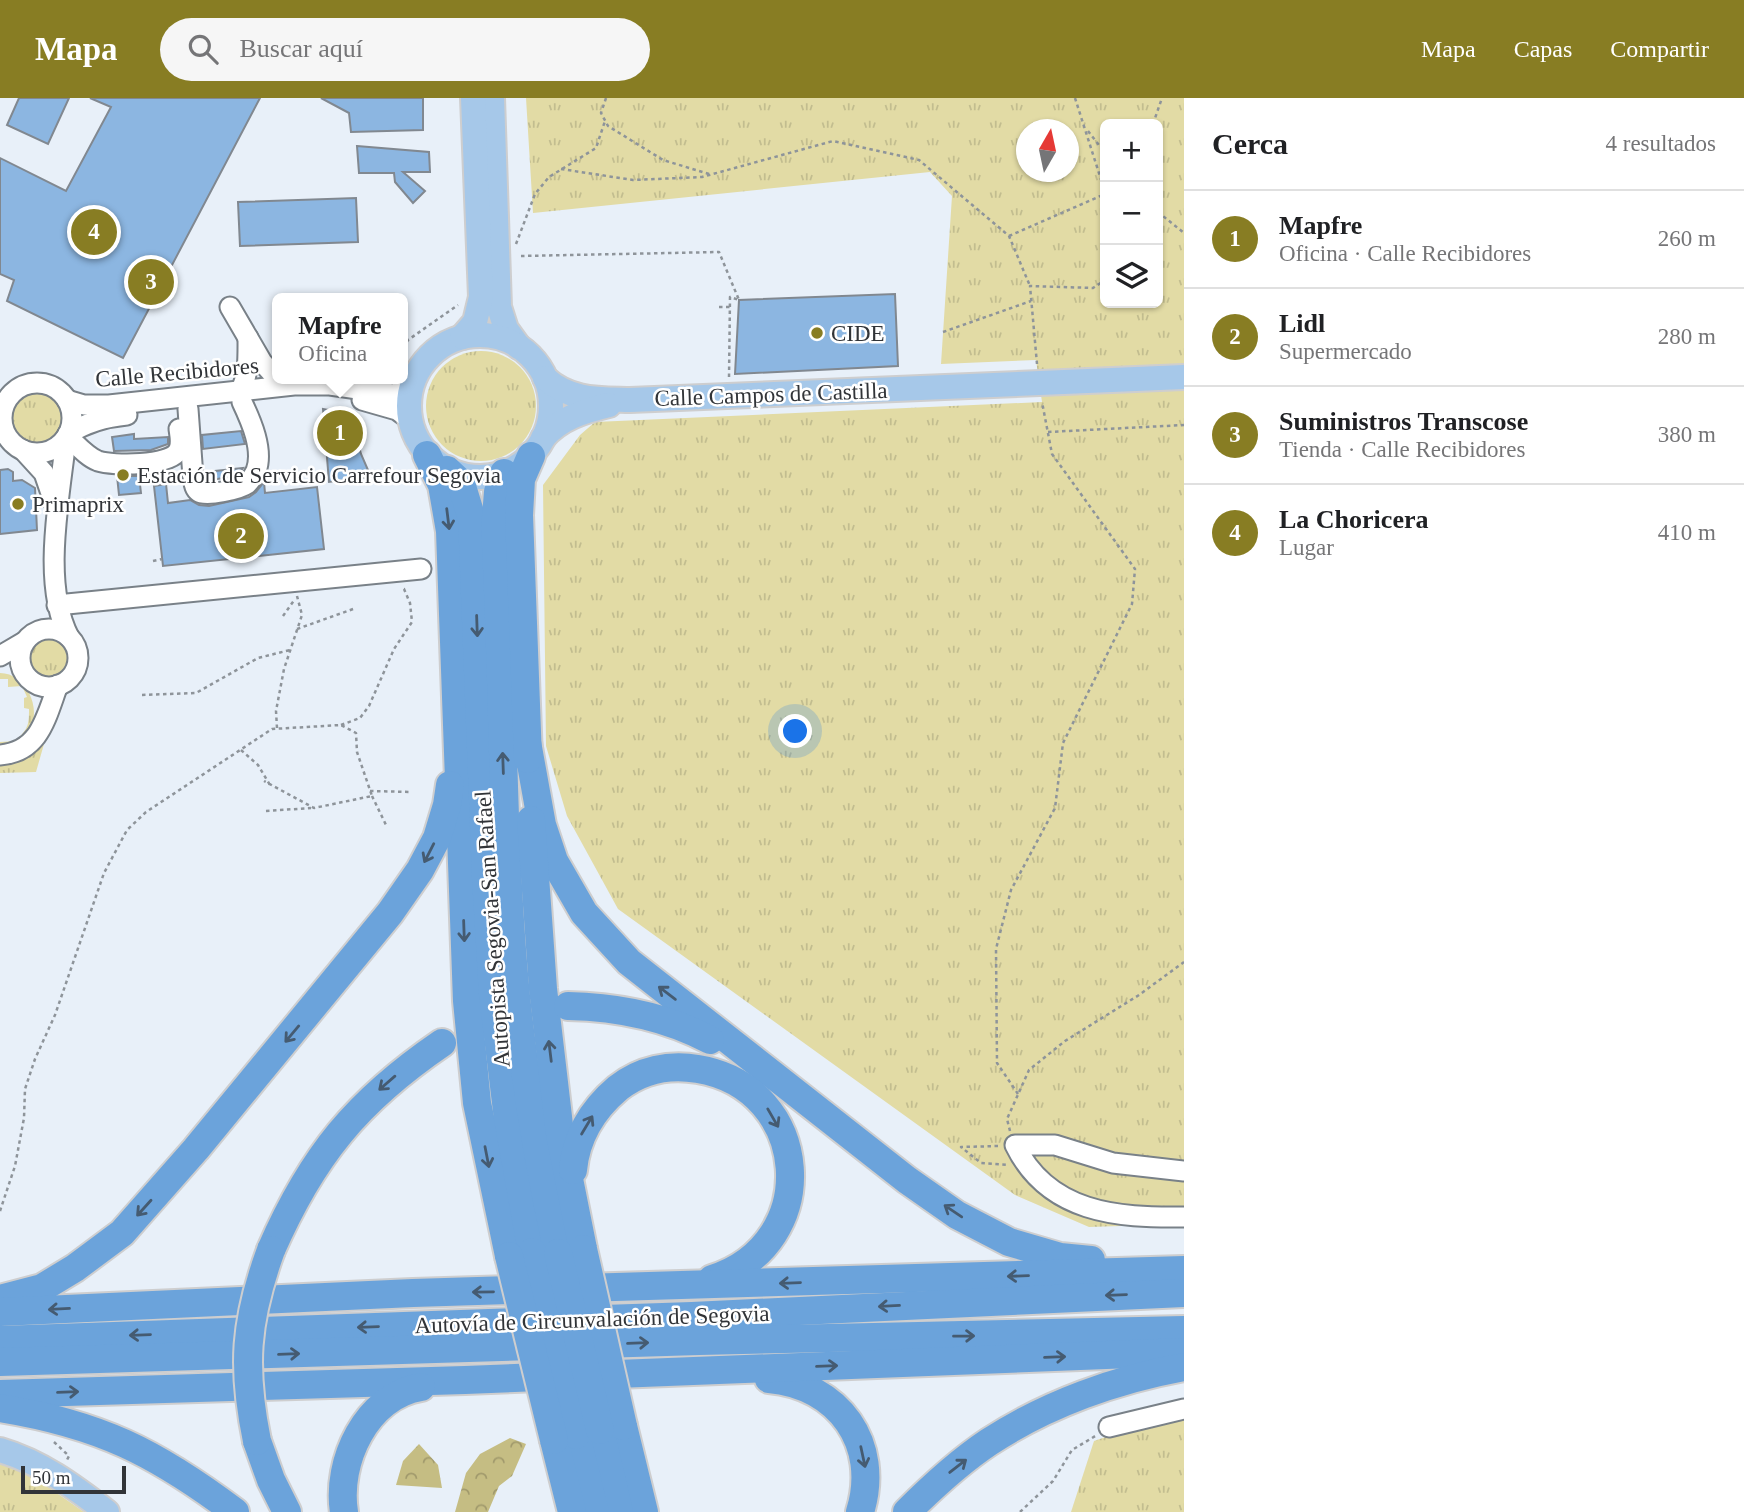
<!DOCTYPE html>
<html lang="es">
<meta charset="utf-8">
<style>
:root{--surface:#fff;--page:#f6f6f6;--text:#202124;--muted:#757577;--line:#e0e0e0;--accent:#887d23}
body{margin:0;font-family:"Times New Roman",serif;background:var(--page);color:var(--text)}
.controls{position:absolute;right:21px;top:21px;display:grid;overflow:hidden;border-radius:10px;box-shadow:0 2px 5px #0004}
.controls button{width:63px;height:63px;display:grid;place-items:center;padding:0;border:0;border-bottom:2px solid var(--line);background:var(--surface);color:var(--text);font:35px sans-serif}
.compass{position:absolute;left:1016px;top:21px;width:63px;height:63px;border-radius:50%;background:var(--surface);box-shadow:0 2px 5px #0004;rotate:9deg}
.scale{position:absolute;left:21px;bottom:18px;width:105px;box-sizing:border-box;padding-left:7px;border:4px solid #313438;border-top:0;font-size:19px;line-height:24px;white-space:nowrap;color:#313438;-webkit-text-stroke:5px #fff;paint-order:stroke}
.you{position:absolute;left:796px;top:634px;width:24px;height:24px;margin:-18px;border:5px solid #fff;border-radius:50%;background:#1a73e8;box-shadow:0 0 0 10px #1a73e833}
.badge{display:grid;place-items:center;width:46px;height:46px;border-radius:50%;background:var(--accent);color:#fff;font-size:23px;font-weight:700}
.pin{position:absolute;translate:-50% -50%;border:4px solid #fff;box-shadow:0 2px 7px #0006}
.popup{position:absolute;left:272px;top:195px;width:136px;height:91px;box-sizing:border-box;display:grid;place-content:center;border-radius:10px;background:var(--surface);filter:drop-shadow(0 2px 5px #0005);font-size:23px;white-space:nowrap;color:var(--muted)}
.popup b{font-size:26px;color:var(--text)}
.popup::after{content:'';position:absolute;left:50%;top:100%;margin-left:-14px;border:14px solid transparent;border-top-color:var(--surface)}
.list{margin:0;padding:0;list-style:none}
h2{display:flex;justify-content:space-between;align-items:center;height:91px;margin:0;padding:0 28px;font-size:30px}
h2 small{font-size:23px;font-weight:400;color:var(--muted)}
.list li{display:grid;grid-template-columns:46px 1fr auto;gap:21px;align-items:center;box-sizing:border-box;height:98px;padding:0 28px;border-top:2px solid var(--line)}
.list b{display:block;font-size:26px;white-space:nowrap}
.list p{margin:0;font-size:23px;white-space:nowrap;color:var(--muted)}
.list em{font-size:23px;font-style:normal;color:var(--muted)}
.icon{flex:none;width:38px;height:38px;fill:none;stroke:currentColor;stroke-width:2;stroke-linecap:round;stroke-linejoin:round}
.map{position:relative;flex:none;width:1184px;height:1414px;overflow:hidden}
header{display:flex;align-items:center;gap:42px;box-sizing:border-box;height:98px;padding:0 35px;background:var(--accent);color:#fff}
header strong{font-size:33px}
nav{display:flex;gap:38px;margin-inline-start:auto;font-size:24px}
.search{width:490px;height:63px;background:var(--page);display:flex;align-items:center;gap:18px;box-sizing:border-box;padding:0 24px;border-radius:38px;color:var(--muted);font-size:26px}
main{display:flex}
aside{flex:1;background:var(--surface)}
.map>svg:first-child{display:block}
</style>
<header>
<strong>Mapa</strong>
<div class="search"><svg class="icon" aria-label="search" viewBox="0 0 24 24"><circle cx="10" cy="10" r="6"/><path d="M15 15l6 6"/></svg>Buscar aquí</div>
<nav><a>Mapa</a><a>Capas</a><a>Compartir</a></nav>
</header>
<main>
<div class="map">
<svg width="1184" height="1414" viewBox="0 0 1184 1414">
<defs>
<pattern id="grass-tufts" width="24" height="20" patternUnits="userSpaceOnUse" patternTransform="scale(1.75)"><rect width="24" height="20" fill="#e2dba5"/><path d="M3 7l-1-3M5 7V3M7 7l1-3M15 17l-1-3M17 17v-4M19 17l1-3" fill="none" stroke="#c2bd8f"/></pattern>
<pattern id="forest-crowns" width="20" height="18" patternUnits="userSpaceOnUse" patternTransform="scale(1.75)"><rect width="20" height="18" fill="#c5bd83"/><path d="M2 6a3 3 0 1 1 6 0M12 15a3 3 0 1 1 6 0" fill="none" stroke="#a19a6c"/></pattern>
</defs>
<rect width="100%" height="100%" fill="#e8f0f9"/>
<g fill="url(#grass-tufts)" fill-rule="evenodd">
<path d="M 526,0 L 1184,0 L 1184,1126 L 1089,1129 L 1015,1097 L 618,811 L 567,718 L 546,648 L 543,387 L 580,337 L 595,324 L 1042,304 L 1036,262 L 941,266 L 952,98 L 930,74 L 533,115 ZM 1105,26 L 1158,26 L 1158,205 L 1105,205 ZM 1026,32 L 1068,32 L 1068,74 L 1026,74 Z"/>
<circle cx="481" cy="308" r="55"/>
<circle cx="36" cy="320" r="26"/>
<circle cx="48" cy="558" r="21"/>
<path d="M 0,575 C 26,575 42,610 30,632 C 28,637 23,641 19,645 L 0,648 L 0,644 L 16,643 C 28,630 29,628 29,611 L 24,610 L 24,600 L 27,599 L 22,588 L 8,589 L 8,581 L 0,581 Z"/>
<path d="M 44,646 L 36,674 L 0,675 L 0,665 C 19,663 31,661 44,646 Z"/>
<path d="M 1178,1314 L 1184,1314 L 1184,1414 L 1071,1414 L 1094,1343 Z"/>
<path d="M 0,1363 L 21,1370 L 84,1414 L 0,1414 Z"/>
</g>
<g fill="url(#forest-crowns)">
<path d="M 510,1340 L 526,1346 L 512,1378 L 499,1388 L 488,1414 L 455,1414 L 466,1375 L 480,1356 Z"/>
<path d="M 419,1346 L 438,1367 L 442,1390 L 396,1387 L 403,1363 Z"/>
</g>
<g fill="#8cb6e1" stroke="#818890" stroke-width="2">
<path d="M 19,0 L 69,0 L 48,46 L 7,27 Z"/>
<path d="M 90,0 L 260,0 L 123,260 L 7,203 L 14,182 L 0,176 L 0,60 L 66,93 L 111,9 Z"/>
<path d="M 321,0 L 423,0 L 423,32 L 351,34 L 349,15 Z"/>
<path d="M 357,48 L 429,54 L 430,74 L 403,74 L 425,93 L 413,105 L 395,84 L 394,75 L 359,75 Z"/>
<path d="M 356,100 L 358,144 L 240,148 L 238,104 Z"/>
<path d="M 895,196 L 898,268 L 735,276 L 739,202 Z"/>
<path d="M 323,311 L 350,316 L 361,356 L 371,379 L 329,384 Z"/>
<path d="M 241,333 L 245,346 L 203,351 L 202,337 Z"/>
<path d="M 134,336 L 134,341 L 168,339 L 168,346 L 151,352 L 114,353 L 112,339 Z"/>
<path d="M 243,370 L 239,376 L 234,378 L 206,383 L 206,374 Z"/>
<path d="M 8,371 L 13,374 L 13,383 L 22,382 L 35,390 L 37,432 L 0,436 L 0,372 Z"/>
<path d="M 117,378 L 139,378 L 141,395 L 119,397 Z"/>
<path d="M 264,384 L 265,395 L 317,389 L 324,451 L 163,468 L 154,388 L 166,386 L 168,405 L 190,402 L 199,407 L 209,408 L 249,399 L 256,394 Z"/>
</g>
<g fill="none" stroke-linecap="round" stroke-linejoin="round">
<g stroke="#798188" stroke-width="23">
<g id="minor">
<path d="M 230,209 L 262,264 L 277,281"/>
<circle cx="37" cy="320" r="35"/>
<path d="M 240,294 C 249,276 248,259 248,240"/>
<path d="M 67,302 L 84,307 L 109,307 L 294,287 L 330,287 L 393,296 L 402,293 L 413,283"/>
<path d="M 362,302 L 397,312 L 409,321"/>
<path d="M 188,311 L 193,379 C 194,384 194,391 199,394 C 206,399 240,391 247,386 C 250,383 254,377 256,373 C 264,352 251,323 242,304"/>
<path d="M 68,336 C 87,324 105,319 127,317"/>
<path d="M 67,338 C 76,346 87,359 98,363 C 113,368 170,368 178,353 C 182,347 180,338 179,331"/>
<path d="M 66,340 C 60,399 41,485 69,539"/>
<path d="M 23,352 L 44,375 L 55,407"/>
<path d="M 57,507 L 421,471"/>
<circle cx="49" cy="560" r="29"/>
<path d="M 0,558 L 24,544"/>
<path d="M 0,657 C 40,654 46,619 58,587"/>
<path d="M 1184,1073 L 1113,1065 L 1055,1047 L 1015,1047 C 1048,1115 1117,1120 1184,1119"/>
<path d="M 1109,1329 L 1184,1311"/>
</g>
</g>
<g stroke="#cececf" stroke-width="28">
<g id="major">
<path d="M 492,0 L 499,209 L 506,231 L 519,249"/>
<circle cx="480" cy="308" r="71"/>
<path d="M 462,239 L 475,224 L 481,199 L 473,0"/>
<path d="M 545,280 C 570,303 599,301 630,302 L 1184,279"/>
<path d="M 543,340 C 560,320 584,313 609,307"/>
<path d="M 0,1352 C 41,1364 73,1388 107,1414"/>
</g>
</g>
<g stroke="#cececf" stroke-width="32">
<g id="highway">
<path d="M 427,357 L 442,387 L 450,433 L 467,903 L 477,1005 L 509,1158"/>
<path d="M 447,372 L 461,385 L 472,421 L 486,780 L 493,897 L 508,1021 L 532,1154"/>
<path d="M 504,375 L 498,394 L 495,431 C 504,586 501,743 516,898 C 525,984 539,1070 558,1155"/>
<path d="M 527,644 L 542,727 L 554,763 L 584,815 L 629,864 L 907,1082 L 957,1117 L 1009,1144 L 1060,1159 L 1091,1162"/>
<path d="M 528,661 L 519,417 L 521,381 L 531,358"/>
<path d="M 531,722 L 543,891 L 560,1036 L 583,1151"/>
<path d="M 568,908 C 618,909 665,918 710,942"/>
<path d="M 573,1072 C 576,1039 592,1012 618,990 C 641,972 669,966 698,971 C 812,990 824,1146 712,1181"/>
<path d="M 271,1152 C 312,1058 357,1003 442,945"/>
<path d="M 0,1201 L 42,1190 L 75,1170 L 122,1135 L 196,1051 L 390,815 L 420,772 L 437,740 L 447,707 L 450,687"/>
<path d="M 0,1214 L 413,1195 L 1184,1172"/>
<path d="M 0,1242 L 692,1218 L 1184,1195"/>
<path d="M 0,1264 L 699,1243 L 1184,1232"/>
<path d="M 769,1281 C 839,1287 881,1346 860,1414"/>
<path d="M 0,1296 L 465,1282 L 1184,1254"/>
<path d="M 0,1310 C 99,1326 155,1354 235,1414"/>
<path d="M 623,1328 L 644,1414"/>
<path d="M 600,1332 L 619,1414"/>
<path d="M 576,1337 L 595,1414"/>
<path d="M 554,1342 L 572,1414"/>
<path d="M 257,1343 L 271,1382 L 287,1414"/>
<path d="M 344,1414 C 336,1364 366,1298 421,1289"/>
<path d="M 907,1414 C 932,1389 959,1364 989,1344 C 1047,1306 1117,1281 1184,1269"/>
</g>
</g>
<g stroke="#8e949a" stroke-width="2.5" stroke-dasharray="3.5 3.5" stroke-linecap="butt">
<path d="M 606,0 L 601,15 L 608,28 L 663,62 L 709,76"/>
<path d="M 1075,0 L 1105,94"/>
<path d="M 1153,26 L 1162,0"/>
<path d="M 1088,33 L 1105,55"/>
<path d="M 561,71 L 633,82 L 702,79 L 833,43 L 919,62 L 1009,138 L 1030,188"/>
<path d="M 1158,114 L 1184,135"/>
<path d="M 1009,138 L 1105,96"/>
<path d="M 516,146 L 535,96 L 549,79 L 596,50 L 605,23"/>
<path d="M 521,158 L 719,154 L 739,202 L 730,199 L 729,280"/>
<path d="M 154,200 L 158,203"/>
<path d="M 719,209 L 730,209"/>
<path d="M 943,234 L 1031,203"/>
<path d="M 403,250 L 408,242 L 458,207"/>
<path d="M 1037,266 L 1030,188 L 1093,190 L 1105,182"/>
<path d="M 1048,334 L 1184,327"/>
<path d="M 153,463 L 162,461"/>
<path d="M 283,518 L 295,501"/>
<path d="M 297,531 L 356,510"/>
<path d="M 142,597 L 196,595 L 258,560 L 290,552"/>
<path d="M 341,627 L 360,620 L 369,608 L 394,551 L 412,524 L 410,505 L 404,491 L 401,490"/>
<path d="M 277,630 L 276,613 L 284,571 L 302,517 L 297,498"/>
<path d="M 241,652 L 258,667 L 270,687"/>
<path d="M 370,693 L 412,694"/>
<path d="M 372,698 L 387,729"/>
<path d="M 266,713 L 311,710"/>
<path d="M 1018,996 L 997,965 L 996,851 L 1011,792 L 1055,710 L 1063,645 L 1132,506 L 1135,471 L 1052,356 L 1042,304"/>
<path d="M 1010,1033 L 1007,1021 L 1029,972 L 1065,943 L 1139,897 L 1184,864"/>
<path d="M 998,1048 L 961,1049 L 981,1065 L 1009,1067"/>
<path d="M 0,1113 L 15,1068 L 24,1020 L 25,991 L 35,961 L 55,917 L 104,775 L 127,732 L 146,714 L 272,631 L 341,627 L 356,635 L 357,654 L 372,698 L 314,710 L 264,683"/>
<path d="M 54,1344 L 69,1358 L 67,1362"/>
<path d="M 1020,1414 L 1053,1383 L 1072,1352 L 1097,1337"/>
</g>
<use href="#minor" stroke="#fff" stroke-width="19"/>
<use href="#major" stroke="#a6c8e9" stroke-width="24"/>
<use href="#highway" stroke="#6ba3db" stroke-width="28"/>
<g stroke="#cececf" stroke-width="32" stroke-linecap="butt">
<g id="highway-bridge">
<path d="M 583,1151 L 623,1328"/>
<path d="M 532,1154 L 576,1337"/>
<path d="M 558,1155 L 600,1332"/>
<path d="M 509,1158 L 554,1342"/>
<path d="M 257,1343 C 242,1270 245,1223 271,1152"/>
</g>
</g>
<use href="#highway-bridge" stroke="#6ba3db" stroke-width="28"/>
</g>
<defs><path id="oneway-shaft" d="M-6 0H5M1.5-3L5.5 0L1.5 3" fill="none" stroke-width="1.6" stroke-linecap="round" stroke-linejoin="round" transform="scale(1.75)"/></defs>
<g stroke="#455b71">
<use href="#oneway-shaft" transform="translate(448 421) rotate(83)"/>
<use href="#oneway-shaft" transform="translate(477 528) rotate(88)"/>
<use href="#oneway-shaft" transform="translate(503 665) rotate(-92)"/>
<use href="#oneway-shaft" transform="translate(429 755) rotate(117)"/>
<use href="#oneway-shaft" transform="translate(464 833) rotate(88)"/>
<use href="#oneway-shaft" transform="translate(667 895) rotate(-143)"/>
<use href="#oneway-shaft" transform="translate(292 936) rotate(130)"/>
<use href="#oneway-shaft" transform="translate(550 953) rotate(-97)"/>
<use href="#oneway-shaft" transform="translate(387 985) rotate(139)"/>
<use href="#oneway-shaft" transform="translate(773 1020) rotate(60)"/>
<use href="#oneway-shaft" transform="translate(587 1027) rotate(-59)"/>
<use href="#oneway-shaft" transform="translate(487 1059) rotate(79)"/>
<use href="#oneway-shaft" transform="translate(144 1110) rotate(132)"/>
<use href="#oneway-shaft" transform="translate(953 1113) rotate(-146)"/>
<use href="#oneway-shaft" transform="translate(1018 1178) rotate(178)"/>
<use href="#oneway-shaft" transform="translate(790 1185) rotate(178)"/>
<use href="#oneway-shaft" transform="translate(483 1194) rotate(179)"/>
<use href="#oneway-shaft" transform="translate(1116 1197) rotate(178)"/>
<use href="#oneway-shaft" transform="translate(889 1208) rotate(177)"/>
<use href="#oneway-shaft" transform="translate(59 1211) rotate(177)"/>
<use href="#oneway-shaft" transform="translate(368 1229) rotate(178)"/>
<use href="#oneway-shaft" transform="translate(140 1237) rotate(178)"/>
<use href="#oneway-shaft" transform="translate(964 1238) rotate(-1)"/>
<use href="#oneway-shaft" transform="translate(638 1245) rotate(-2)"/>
<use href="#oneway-shaft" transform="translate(289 1256) rotate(-2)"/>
<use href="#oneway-shaft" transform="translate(1055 1259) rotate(-2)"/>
<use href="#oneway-shaft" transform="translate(827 1268) rotate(-2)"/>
<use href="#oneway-shaft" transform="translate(68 1294) rotate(-2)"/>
<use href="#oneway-shaft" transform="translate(863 1359) rotate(78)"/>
<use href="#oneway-shaft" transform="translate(958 1368) rotate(-38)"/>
</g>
<g fill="#887d23" stroke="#fff" stroke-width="2.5">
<circle cx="817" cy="235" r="7"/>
<circle cx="123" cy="377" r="7"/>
<circle cx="18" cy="406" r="7"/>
</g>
<g text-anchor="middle" stroke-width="5" stroke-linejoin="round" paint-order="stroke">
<g font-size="23" fill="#313438" stroke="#fff" text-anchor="start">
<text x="831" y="243">CIDE</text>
<text x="137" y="385">Estación de Servicio Carrefour Segovia</text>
<text x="32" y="414">Primaprix</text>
</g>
<g font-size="23" fill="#313438" stroke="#fff">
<text transform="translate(177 274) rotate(-5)" y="8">Calle Recibidores</text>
<text transform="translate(771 296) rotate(-2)" y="8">Calle Campos de Castilla</text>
<text transform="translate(492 831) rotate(-94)" y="8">Autopista Segovia-San Rafael</text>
<text transform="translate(592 1221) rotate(-2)" y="8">Autovía de Circunvalación de Segovia</text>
</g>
</g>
</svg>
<div class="controls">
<button>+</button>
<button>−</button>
<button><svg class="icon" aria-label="layers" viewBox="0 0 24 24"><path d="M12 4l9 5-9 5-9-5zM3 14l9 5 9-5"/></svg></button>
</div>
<svg class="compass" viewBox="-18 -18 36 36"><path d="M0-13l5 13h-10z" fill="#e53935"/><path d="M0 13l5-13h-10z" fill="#757577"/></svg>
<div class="scale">50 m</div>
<div class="you"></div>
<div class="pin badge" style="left:340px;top:335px">1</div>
<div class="popup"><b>Mapfre</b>Oficina</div>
<div class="pin badge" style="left:241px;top:438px">2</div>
<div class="pin badge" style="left:151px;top:184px">3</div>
<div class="pin badge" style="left:94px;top:134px">4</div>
</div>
<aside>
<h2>Cerca<small>4 resultados</small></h2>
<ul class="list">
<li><span class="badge">1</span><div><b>Mapfre</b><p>Oficina · Calle Recibidores</p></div><em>260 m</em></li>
<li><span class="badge">2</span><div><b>Lidl</b><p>Supermercado</p></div><em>280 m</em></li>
<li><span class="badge">3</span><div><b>Suministros Transcose</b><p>Tienda · Calle Recibidores</p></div><em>380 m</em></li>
<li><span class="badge">4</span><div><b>La Choricera</b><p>Lugar</p></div><em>410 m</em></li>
</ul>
</aside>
</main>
